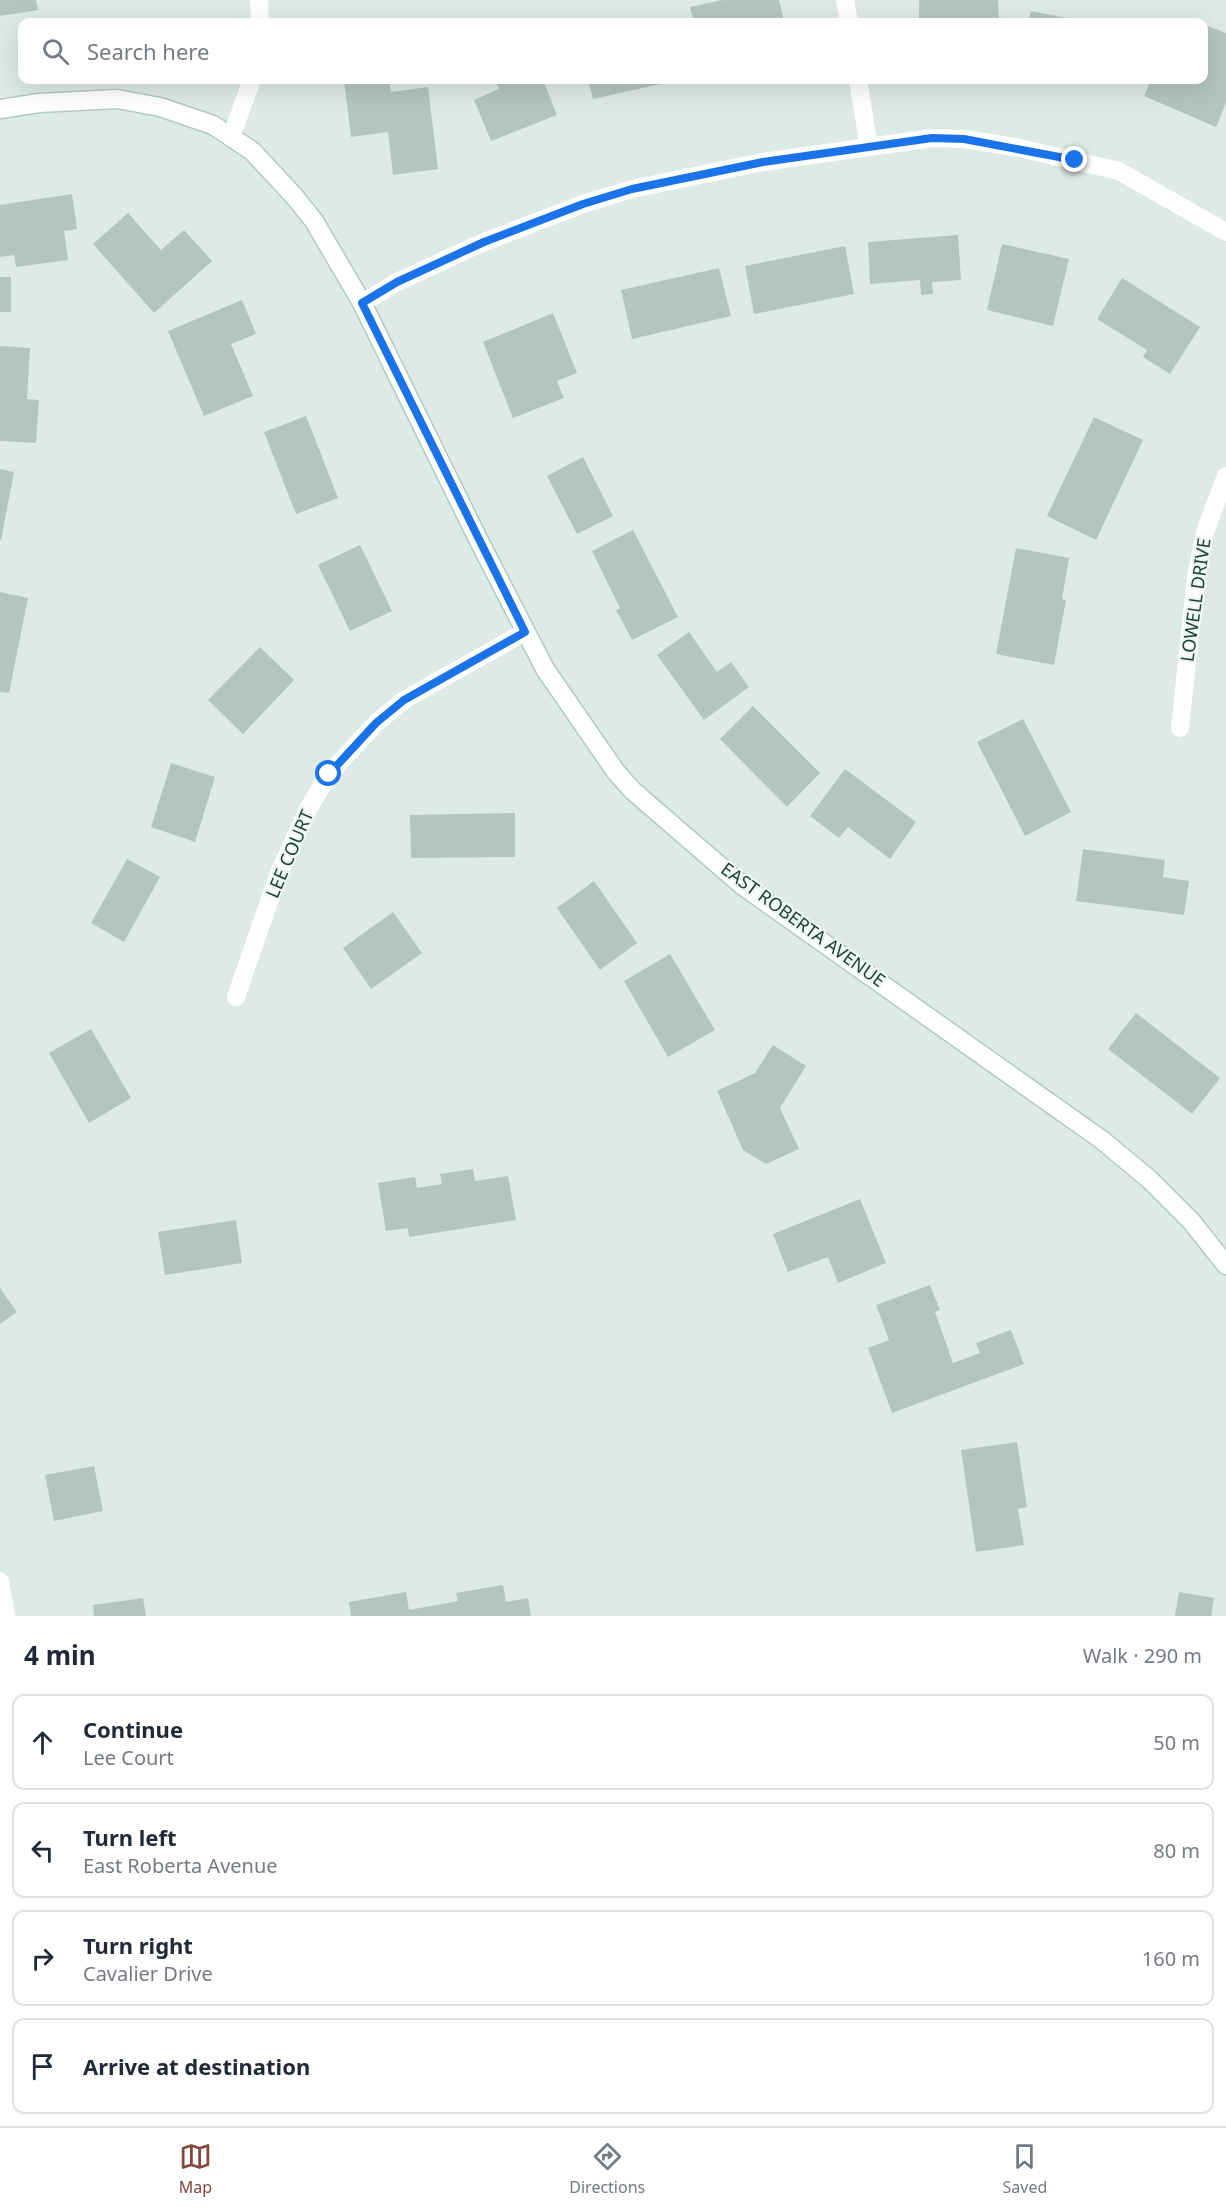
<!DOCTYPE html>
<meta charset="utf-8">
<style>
:root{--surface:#fff;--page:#f2f2f3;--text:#1f2937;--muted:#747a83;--line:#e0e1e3;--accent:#84473f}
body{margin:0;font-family:"Noto Sans",sans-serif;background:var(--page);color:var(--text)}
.stop{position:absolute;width:18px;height:18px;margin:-14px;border:4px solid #1a73e8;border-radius:50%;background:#fff}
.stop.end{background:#1a73e8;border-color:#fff;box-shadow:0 2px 6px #0008}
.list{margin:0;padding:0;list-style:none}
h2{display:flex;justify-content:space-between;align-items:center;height:78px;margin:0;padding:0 24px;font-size:26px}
h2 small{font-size:20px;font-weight:400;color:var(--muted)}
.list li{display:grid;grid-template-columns:39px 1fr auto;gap:18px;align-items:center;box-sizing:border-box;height:96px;margin:0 12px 12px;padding:0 12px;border:2px solid var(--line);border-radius:12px}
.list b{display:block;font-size:22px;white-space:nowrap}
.list p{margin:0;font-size:20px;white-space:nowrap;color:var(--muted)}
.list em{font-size:20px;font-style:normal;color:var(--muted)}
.icon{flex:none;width:33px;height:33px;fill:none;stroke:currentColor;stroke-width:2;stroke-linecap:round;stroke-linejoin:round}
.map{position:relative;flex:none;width:1226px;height:1616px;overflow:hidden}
.search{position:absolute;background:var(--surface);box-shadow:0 6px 24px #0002;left:18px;right:18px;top:18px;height:66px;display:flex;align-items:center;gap:15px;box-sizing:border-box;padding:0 21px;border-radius:12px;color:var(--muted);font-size:22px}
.sheet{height:510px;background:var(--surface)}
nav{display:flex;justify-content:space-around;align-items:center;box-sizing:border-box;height:84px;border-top:2px solid var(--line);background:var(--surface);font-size:16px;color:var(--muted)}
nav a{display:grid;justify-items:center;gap:3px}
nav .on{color:var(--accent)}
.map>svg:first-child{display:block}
</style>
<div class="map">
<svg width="1226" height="1616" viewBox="0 0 1226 1616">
<rect width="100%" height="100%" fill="#ddebe4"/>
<g fill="#b3c6bd">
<path d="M 0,0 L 36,0 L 38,10 L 0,16 Z"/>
<path d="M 722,0 L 779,0 L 784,22 L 694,22 L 690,7 Z"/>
<path d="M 919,0 L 998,0 L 999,22 L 919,22 Z"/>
<path d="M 1031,11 L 1082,21 L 1081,22 L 1028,22 Z"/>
<path d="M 1205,25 L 1226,33 L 1226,103 L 1216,127 L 1144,96 L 1151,80 L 1204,80 L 1204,29 Z"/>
<path d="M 344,80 L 389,80 L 391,92 L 428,87 L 438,169 L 393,175 L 388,132 L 351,137 Z"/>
<path d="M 496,80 L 543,80 L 557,115 L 491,141 L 474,100 L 499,89 Z"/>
<path d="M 588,80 L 679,80 L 593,99 Z"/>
<path d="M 72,194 L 77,229 L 64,231 L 68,260 L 16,267 L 14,255 L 0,257 L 0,205 Z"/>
<path d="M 128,213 L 161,250 L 184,230 L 212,261 L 154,313 L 93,244 Z"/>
<path d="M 958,235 L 961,280 L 932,282 L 933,294 L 921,295 L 920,280 L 870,284 L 868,242 Z"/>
<path d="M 1002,244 L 1069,259 L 1053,326 L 987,310 Z"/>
<path d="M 845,246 L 854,294 L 754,314 L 745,266 Z"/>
<path d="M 719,268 L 731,316 L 632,339 L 621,290 Z"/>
<rect x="0" y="277" width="11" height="35"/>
<path d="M 1122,278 L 1200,327 L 1170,374 L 1143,357 L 1147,350 L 1097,319 Z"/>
<path d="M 242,300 L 256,334 L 231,344 L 253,396 L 204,416 L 168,331 Z"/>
<path d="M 553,313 L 577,373 L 557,381 L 564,398 L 513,418 L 483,342 Z"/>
<path d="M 0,346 L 30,348 L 27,399 L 39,400 L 36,443 L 0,441 Z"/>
<path d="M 306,416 L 338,498 L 296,514 L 264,432 Z"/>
<path d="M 1094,417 L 1143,440 L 1096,540 L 1047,516 Z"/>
<path d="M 583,457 L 613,516 L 577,534 L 547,476 Z"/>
<path d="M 0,469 L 14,472 L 1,540 L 0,540 Z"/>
<path d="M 633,530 L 678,617 L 632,640 L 616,610 L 620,608 L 592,551 Z"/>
<path d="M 360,545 L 392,611 L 350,631 L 318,565 Z"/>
<path d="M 1016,548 L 1069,558 L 1062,599 L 1066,600 L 1054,665 L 996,654 Z"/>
<path d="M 0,592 L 28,598 L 9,693 L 0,692 Z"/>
<path d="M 689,632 L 717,672 L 731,662 L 749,687 L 704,720 L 657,655 Z"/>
<path d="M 260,647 L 294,680 L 243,734 L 208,700 Z"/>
<path d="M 753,706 L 820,773 L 787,807 L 720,739 Z"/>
<path d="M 1023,719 L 1071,812 L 1025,836 L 977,742 Z"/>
<path d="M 171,763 L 215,777 L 195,842 L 151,827 Z"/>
<path d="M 845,769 L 916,822 L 890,859 L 848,827 L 839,838 L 810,816 Z"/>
<path d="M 515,813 L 515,857 L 411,858 L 410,815 Z"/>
<path d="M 1083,849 L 1165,860 L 1163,877 L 1189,881 L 1184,915 L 1076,901 Z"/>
<path d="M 127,859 L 160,877 L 124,942 L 91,923 Z"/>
<path d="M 594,881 L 637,943 L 600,970 L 557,908 Z"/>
<path d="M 393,912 L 422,953 L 371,989 L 343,948 Z"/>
<path d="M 670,954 L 715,1030 L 668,1057 L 624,981 Z"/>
<path d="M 1136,1013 L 1220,1078 L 1192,1114 L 1108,1049 Z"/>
<path d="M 91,1029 L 131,1098 L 89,1123 L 49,1053 Z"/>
<path d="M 773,1045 L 806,1066 L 780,1108 L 799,1149 L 766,1164 L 743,1150 L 717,1091 L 755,1073 Z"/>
<path d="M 473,1169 L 475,1181 L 508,1176 L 516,1220 L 409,1237 L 408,1228 L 386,1231 L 378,1183 L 415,1177 L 417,1188 L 442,1184 L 440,1174 Z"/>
<path d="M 860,1199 L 886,1263 L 838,1283 L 828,1257 L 788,1272 L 773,1234 Z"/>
<path d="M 236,1220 L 242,1263 L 165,1275 L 158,1232 Z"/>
<path d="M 930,1285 L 940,1310 L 935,1312 L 953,1363 L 980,1353 L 976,1343 L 1011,1330 L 1024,1364 L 892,1413 L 868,1348 L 889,1340 L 876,1305 Z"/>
<path d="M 0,1288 L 17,1312 L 0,1324 Z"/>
<path d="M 1017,1442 L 1027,1507 L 1018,1509 L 1024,1545 L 976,1552 L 961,1450 Z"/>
<path d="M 94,1466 L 103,1511 L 54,1521 L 45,1475 Z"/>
<path d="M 503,1585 L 506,1602 L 528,1598 L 531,1616 L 351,1616 L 349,1602 L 406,1592 L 409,1610 L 458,1601 L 456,1593 Z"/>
<path d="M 1179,1592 L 1214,1598 L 1211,1616 L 1175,1616 Z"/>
<path d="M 143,1598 L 146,1616 L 94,1616 L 93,1605 Z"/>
</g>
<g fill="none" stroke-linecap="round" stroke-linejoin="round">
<g stroke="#b0ccc0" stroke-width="21">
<path id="secondary" d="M 0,109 L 39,103 L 117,99 L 160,107 L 213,125 L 252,151 L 294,196 L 314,221 L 362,303 L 477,537 L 545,669 L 616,772 L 633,791 L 743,886 L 1102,1140 L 1150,1180 L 1191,1221 L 1226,1265"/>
</g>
<g stroke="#fff" stroke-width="18">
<path d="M 259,0 L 260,22"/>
<path d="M 845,0 L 849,22"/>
<path d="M 858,80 L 869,147"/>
<path d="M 231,137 L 252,80"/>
<path d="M 362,303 L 397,282 L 484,242 L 583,204 L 632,189 L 763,162 L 932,138 L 964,139 L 1015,147 L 1119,171 L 1226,232"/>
<path d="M 1180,728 L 1196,577 L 1205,532 L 1226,476"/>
<path d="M 236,997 L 279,873 L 308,809 L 329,774 L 376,723 L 404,700 L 525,632"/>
<path d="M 0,1581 L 6,1616"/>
</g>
<use href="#secondary" stroke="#fff" stroke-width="18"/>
</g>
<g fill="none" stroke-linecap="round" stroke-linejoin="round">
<path stroke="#1a73e8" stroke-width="8" d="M 329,774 L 376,723 L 404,700 L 525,632 L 362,303 L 397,282 L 484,242 L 583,204 L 632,189 L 763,162 L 932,138 L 964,139 L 1075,160"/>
</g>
<g text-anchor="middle" stroke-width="4.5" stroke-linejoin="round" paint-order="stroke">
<g font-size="18" fill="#1d3c32" stroke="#eef8f2">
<text transform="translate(1196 600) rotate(-82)" y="6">LOWELL DRIVE</text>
<text transform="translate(290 854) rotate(-67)" y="6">LEE COURT</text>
<text transform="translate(803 925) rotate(36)" y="6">EAST ROBERTA AVENUE</text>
</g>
</g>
</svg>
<div class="stop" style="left:329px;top:774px"></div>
<div class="stop end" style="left:1075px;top:160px"></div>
<div class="search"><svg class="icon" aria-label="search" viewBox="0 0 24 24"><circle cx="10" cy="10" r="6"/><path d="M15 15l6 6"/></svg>Search here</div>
</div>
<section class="sheet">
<h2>4 min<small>Walk · 290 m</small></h2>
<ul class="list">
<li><svg class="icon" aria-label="ahead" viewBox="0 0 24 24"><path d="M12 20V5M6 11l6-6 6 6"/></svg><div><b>Continue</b><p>Lee Court</p></div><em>50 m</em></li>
<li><svg class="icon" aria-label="left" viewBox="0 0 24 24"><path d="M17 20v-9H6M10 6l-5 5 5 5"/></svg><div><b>Turn left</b><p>East Roberta Avenue</p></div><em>80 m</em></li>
<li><svg class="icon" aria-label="right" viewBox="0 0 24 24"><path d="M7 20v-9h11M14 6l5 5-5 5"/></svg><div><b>Turn right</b><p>Cavalier Drive</p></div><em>160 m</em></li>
<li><svg class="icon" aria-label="arrive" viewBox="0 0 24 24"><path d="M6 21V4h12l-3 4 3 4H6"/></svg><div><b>Arrive at destination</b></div></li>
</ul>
</section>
<nav>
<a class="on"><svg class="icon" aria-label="map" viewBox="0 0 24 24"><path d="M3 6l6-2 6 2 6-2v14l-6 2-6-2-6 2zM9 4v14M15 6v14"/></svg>Map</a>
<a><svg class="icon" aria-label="directions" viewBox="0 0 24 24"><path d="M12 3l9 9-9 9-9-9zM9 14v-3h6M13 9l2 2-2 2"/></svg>Directions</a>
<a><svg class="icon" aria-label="saved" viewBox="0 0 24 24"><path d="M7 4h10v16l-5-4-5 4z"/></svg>Saved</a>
</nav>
